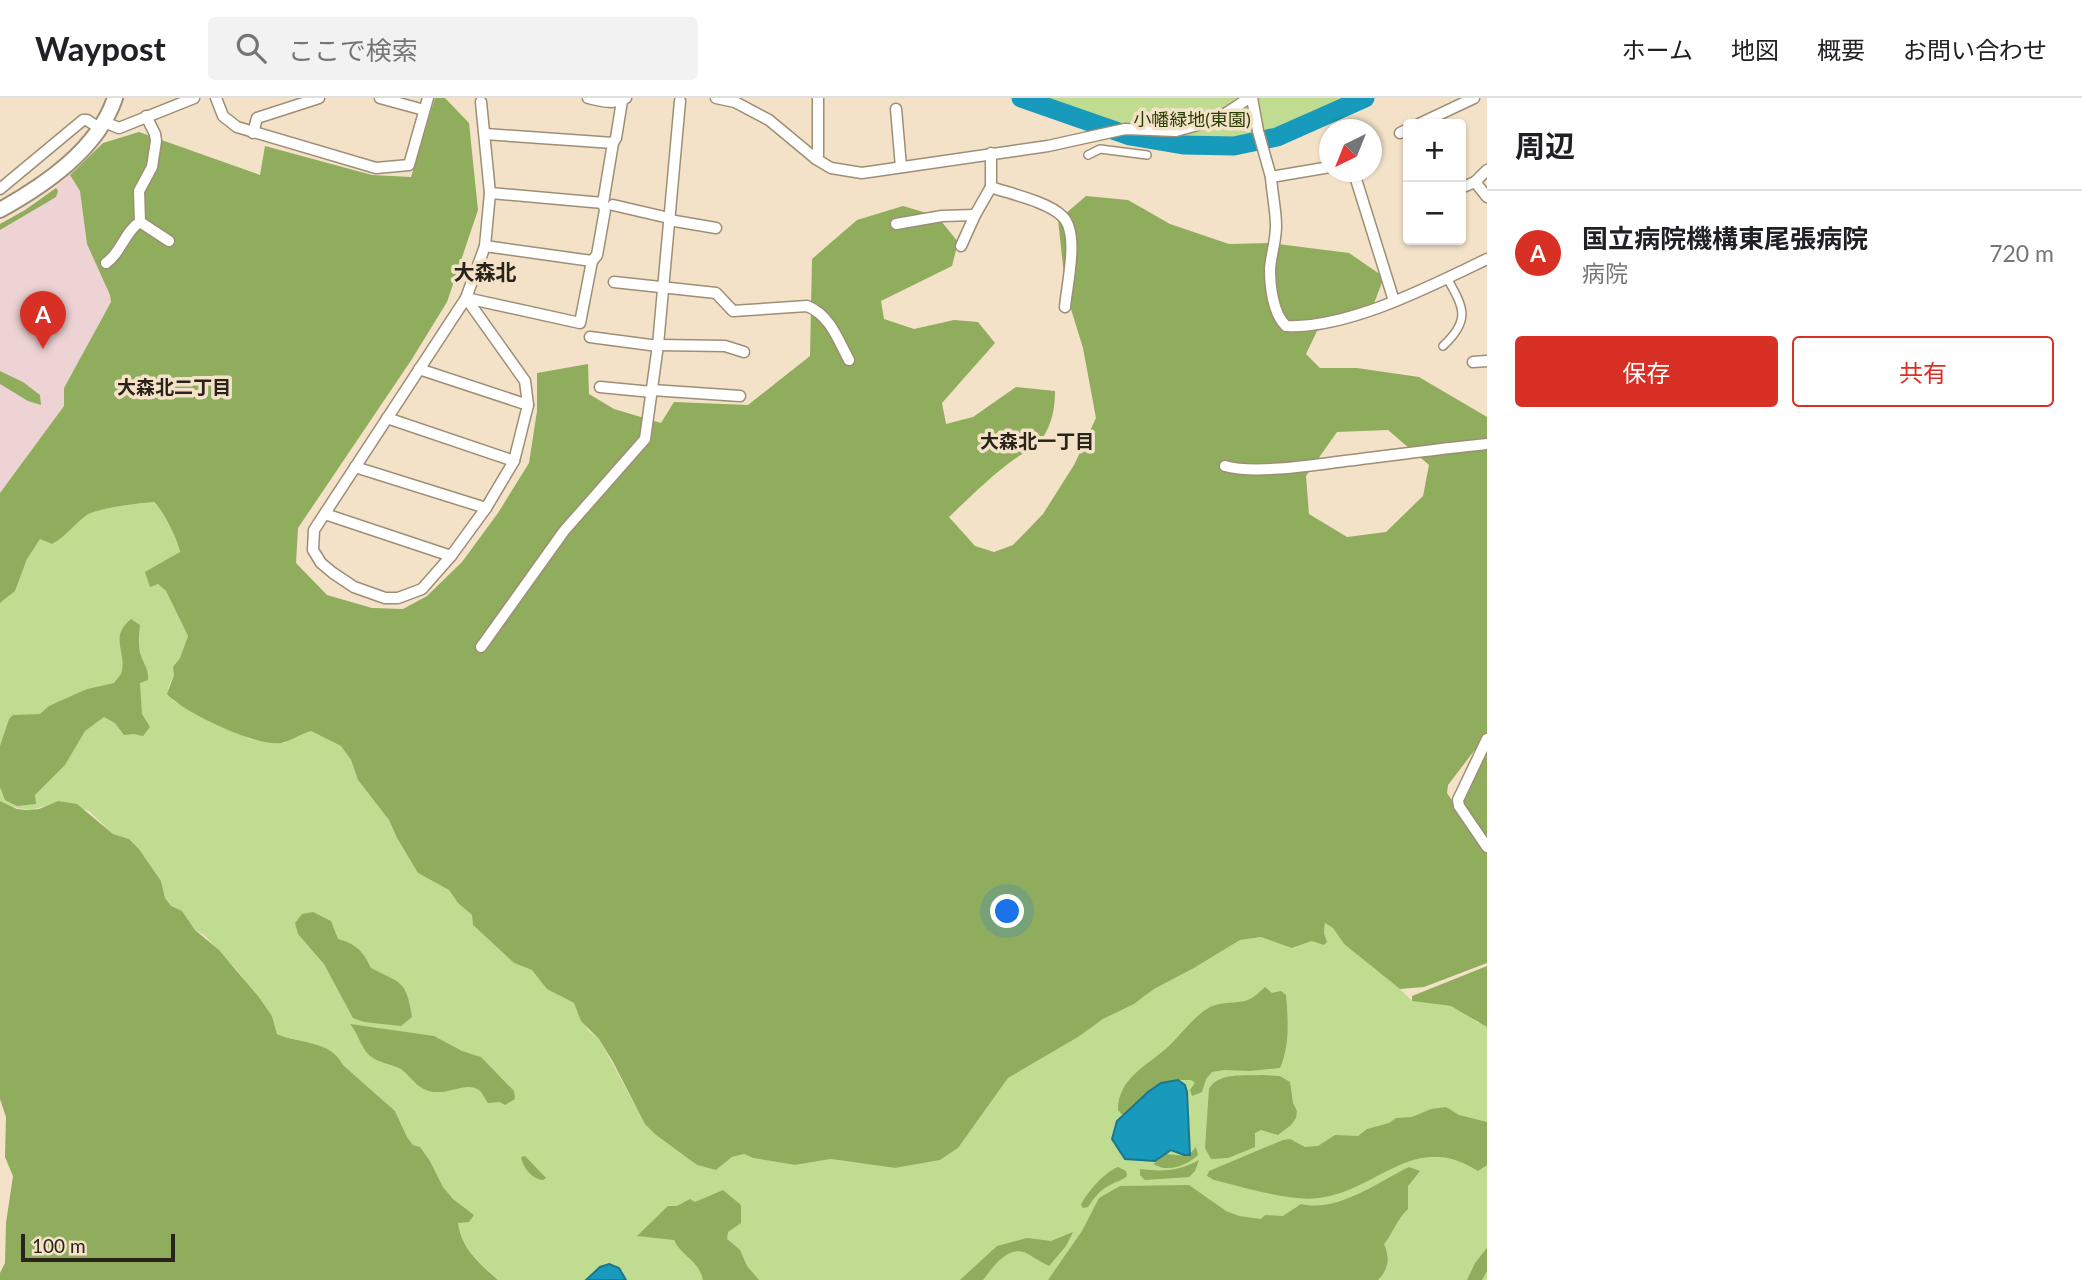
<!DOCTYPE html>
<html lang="ja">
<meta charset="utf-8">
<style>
:root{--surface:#fff;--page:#f2f2f2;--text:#202124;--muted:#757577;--line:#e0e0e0;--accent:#d93025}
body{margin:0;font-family:Lato,"Noto Sans JP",sans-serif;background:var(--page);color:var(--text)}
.controls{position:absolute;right:21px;top:21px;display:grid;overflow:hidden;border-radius:7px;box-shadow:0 2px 5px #0004}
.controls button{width:63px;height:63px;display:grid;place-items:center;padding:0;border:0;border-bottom:2px solid var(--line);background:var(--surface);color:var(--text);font:35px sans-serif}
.compass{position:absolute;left:1319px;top:21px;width:63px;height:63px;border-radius:50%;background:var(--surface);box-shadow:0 2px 5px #0004;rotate:223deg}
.scale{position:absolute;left:21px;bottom:18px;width:154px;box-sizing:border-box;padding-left:7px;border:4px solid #2a231a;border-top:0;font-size:19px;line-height:24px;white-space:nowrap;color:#2a231a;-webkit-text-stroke:5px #f3e2c8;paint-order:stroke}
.you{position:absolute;left:1008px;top:814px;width:24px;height:24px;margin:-18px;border:5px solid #fff;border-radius:50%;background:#1a73e8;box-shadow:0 0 0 10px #1a73e833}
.badge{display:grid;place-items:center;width:46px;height:46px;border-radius:50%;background:var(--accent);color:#fff;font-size:23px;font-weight:700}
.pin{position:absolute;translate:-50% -58px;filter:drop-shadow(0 2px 4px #0008)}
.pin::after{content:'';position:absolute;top:37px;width:24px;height:21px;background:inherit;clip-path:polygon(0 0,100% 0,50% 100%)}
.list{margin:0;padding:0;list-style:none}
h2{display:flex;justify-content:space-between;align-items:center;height:91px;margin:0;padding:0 28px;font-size:30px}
h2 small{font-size:23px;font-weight:400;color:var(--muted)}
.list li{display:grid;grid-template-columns:46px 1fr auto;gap:21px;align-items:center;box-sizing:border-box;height:126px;padding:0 28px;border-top:2px solid var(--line)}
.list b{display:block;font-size:26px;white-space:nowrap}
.list p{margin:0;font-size:23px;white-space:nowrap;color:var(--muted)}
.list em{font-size:23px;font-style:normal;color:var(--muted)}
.actions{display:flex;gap:14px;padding:21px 28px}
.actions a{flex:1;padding:16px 0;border:2px solid var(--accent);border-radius:7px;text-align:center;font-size:24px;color:var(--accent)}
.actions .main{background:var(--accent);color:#fff}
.icon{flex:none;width:38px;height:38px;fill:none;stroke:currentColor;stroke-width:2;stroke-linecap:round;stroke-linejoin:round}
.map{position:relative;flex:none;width:1487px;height:1182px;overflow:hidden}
header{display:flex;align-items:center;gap:42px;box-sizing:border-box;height:98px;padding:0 35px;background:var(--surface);border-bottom:2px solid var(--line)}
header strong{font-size:33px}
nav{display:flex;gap:38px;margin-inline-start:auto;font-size:24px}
.search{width:490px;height:63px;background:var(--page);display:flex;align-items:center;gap:18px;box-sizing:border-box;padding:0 24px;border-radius:7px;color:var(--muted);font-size:26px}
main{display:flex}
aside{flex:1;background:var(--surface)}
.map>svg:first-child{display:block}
</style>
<header>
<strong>Waypost</strong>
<div class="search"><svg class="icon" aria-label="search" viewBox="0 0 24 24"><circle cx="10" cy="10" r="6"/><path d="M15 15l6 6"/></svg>ここで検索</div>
<nav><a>ホーム</a><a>地図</a><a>概要</a><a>お問い合わせ</a></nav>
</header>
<main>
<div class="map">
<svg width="1487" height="1182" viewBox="0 0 1487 1182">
<rect width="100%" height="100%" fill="#f3e2c8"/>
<path fill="#eed3d4" d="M 70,77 L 80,93 L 87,146 L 110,197 L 111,204 L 64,290 L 64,308 L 0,395 L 0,126 L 42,101 Z"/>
<g fill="#bfdc91">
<path d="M 1020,0 L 1364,0 L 1297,28 L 1247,45 L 1183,44 L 1098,31 Z"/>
<path d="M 153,404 C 164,414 177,440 180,455 L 158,486 L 166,493 L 188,538 L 180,560 L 173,569 L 174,577 L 168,590 L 173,603 L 250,641 L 285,645 L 296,637 L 311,633 L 341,648 L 351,662 L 358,682 L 389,722 L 397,740 L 418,775 L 449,792 L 458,805 L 472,817 L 473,827 L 514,865 L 532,872 L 560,898 L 574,905 L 588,932 L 599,941 L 636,1009 L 656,1037 L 697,1067 L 716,1072 L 732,1059 L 744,1056 L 753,1060 L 795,1067 L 831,1061 L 895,1070 L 940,1062 L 958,1050 L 1008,980 L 1078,939 L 1103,921 L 1134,906 L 1154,891 L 1194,870 L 1240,842 L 1261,839 L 1293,850 L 1312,843 L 1327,844 L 1324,835 L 1325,824 L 1333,830 L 1344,846 L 1400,891 L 1412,903 L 1451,908 L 1464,914 L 1478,925 L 1487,924 L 1487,1182 L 498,1182 C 480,1165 462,1150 457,1125 L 474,1117 L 453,1101 L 443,1089 L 430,1063 L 420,1049 L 413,1047 L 407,1039 L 395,1013 L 343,967 C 331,942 299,946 277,936 L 272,918 L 237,872 L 204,837 L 195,832 L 182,813 L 171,809 L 165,800 L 161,783 L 139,751 L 129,741 L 113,736 L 89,713 L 58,703 C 33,713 25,715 0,703 L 0,505 L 15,493 L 27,461 L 40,441 L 52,446 C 66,439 74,426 87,417 C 98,410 139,405 153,404 Z"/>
</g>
<g fill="#8fad5d" fill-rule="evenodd">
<path d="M 435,0 L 445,0 L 469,25 L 478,112 L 447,204 L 412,261 L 298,430 L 296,465 L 327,497 L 372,510 L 403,511 L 427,498 L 462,464 L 498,415 L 529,365 L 537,313 L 537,275 L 588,266 L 589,296 L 614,311 L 661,325 L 674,304 L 748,307 L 810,258 L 812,161 L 857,122 L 903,108 L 937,118 L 958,144 L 952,168 L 881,203 L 884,221 L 914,231 L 954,222 L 978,224 L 995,245 L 942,305 L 946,326 L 973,319 L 1016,289 L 1055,293 C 1055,310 1052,326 1042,341 C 1036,350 1025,354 1016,360 C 992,377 970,399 949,419 L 975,448 L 994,454 L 1013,447 L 1043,416 L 1074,367 L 1096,320 L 1083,250 L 1066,195 L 1058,122 L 1086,98 L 1128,102 L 1170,126 L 1229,146 L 1270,145 L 1349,155 L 1384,179 L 1373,208 L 1349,222 L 1317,233 L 1306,256 L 1320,270 L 1357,270 L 1419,279 L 1487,319 L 1487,636 L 1448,687 L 1447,695 L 1487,754 L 1487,865 L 1424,889 L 1400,891 L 1344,846 L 1333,830 L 1325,825 L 1324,835 L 1327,844 L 1324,847 L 1312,843 L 1292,850 L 1261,839 L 1240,842 L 1194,870 L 1154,891 L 1134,906 L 1103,921 L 1078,939 L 1008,980 L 958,1050 L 940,1062 L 895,1070 L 831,1061 L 795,1067 L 753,1060 L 744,1056 L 732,1059 L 716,1072 L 697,1067 L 656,1037 L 645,1026 L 613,964 L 599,941 L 581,923 L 574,905 L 547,891 L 532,872 L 514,865 L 473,827 L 472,817 L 458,805 L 449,792 L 418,775 L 397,740 L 389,722 L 358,682 L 351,662 L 341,648 L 311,633 C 301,636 288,644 281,645 C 256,649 183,614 167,596 L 174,577 L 173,569 L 180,560 L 188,538 L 166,493 L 158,486 L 150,489 L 145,474 L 180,454 C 177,440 164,414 154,404 C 139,405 98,410 87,417 C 74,426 66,439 52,446 L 40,441 L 27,461 L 15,493 L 0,505 L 0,395 L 64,308 L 64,290 L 111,204 L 110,197 L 87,146 L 80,93 L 70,77 L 103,45 L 139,34 L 260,77 L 265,48 L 372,77 L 411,79 ZM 1388,332 L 1429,367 L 1423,398 L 1386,434 L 1347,439 L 1309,416 L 1306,378 L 1337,334 Z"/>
<path d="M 56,90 L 58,93 L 56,99 L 0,132 L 0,126 L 25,112 Z"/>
<path d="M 0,273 L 23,284 L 40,297 L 41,307 L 28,303 L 0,286 Z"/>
<path d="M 131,521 L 140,527 C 139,536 138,545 140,555 C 143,565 149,571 148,582 L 140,585 L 142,616 L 150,629 L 143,638 L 134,636 L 124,637 L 115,625 L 104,619 L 85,633 L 65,667 L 35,697 L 36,706 L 17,708 L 5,702 L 0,689 L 0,648 L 9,621 L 13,617 L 40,616 L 49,608 L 87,591 L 114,585 C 116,582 119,579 121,576 C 128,554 108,540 131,521 Z"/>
<path d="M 1487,646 L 1487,744 L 1462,708 L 1461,702 Z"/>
<path d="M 0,703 L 17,711 L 26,712 L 39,711 L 58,703 L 77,706 L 113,736 L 129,741 L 139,751 L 161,783 L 165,800 L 171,808 L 182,813 L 195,832 L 219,852 L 258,898 L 272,918 L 277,936 C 299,946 331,942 343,967 L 395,1013 L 407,1039 L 413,1047 L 420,1049 L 430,1063 L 443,1089 L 453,1101 L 474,1117 L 469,1124 L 458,1125 C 461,1150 480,1166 498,1182 L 0,1182 L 0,1175 L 5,1165 L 6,1125 L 13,1078 L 5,1059 L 6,1019 L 0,1001 Z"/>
<path d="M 313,814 L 331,823 L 338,841 C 356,846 363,853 371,870 C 402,886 406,882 412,919 L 401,928 L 364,924 L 353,920 L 324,866 L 298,836 L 295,825 L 302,816 Z"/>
<path d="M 1487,868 L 1487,929 L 1451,908 L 1412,903 L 1412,898 Z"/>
<path d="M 1265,889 L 1272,895 L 1281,893 L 1286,897 C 1288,922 1290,947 1280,970 L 1250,973 L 1224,972 L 1212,974 L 1206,981 L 1202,994 L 1192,998 L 1190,992 L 1195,985 L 1191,982 L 1178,982 L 1148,994 L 1123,1018 L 1118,1012 C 1118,979 1149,967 1170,947 C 1183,934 1194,918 1210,909 C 1222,903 1236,906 1248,902 C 1254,899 1260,894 1265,889 Z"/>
<path d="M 350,926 L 434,938 L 462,953 L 481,959 L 514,993 L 515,1001 L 505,1007 L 500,1004 L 488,1005 C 485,1001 483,995 479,992 C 466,982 445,1000 426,992 C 416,988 409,977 401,971 C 391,966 379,965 370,958 C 360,949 359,936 350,926 Z"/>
<path d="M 1262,977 L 1280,978 L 1290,984 L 1293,1005 L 1297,1013 L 1296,1020 L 1291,1027 L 1278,1037 L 1261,1032 L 1255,1035 L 1255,1049 L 1228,1060 L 1211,1061 L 1205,1050 L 1209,991 C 1218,974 1245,978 1262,977 Z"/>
<path d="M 1446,1009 L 1459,1017 L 1487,1024 L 1487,1067 L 1478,1073 C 1414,1032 1380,1092 1319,1100 C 1290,1104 1243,1089 1214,1082 L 1207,1078 L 1209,1073 L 1283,1042 L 1290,1041 L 1305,1049 L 1318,1048 L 1335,1037 L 1358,1038 L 1367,1031 L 1389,1025 L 1396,1020 L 1412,1019 L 1431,1011 Z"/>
<path d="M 1196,1049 L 1198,1057 C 1186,1068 1168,1075 1153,1066 L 1166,1056 L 1188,1058 Z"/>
<path d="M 525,1058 L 546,1080 L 543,1082 C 532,1081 523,1070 521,1059 Z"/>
<path d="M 1199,1062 L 1195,1073 L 1189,1079 L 1145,1082 L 1140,1077 L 1140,1071 C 1163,1074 1179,1073 1199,1062 Z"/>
<path d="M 1118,1069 L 1126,1073 L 1127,1078 C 1121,1083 1117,1083 1110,1087 C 1100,1092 1094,1100 1088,1109 L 1083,1110 L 1081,1107 C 1087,1094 1105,1074 1118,1069 Z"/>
<path d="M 1409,1069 L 1420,1073 L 1408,1088 L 1408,1111 C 1396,1122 1394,1134 1384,1146 C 1390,1160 1389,1171 1378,1182 L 1048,1182 L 1082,1133 L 1099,1100 L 1120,1088 L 1189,1087 L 1226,1113 L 1239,1118 L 1261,1121 L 1265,1117 L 1283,1118 L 1301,1106 C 1337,1115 1378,1084 1409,1069 Z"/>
<path d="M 723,1092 L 741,1107 L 741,1125 L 728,1134 L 727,1141 L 740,1152 L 747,1168 L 759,1182 L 703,1182 C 699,1162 682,1159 674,1142 L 637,1138 L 668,1108 L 677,1108 L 690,1101 L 695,1104 Z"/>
<path d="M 1073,1134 L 1066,1148 L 1049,1168 C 1044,1166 1027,1155 1024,1154 C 1005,1149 992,1171 983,1182 L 960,1182 L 997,1148 L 1027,1140 L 1051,1143 Z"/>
<path d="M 1487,1150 L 1487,1173 L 1482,1182 L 1467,1182 L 1475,1165 Z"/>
</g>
<g fill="#179abb" stroke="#1d768b" stroke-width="2">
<path d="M 1178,982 L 1185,987 L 1187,994 L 1190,1057 L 1184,1057 L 1171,1052 L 1155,1063 L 1125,1061 L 1112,1041 L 1117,1023 L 1148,994 L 1161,985 Z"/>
<path d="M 609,1166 L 619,1170 L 626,1182 L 586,1182 L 600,1169 Z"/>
</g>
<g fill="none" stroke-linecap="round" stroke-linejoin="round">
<path stroke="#179abb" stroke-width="19" d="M 1021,0 L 1130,38 L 1183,47 L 1234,48 L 1277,39 L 1365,0"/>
<g stroke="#9e8e76" stroke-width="10">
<g id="pedestrian">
<path d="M 1088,57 L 1100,51 L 1147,57"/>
<path d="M 1443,248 C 1471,222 1464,210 1447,180"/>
</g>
</g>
<g stroke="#9e8e76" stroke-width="13">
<g id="minor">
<path d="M 216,0 L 223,18 L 237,29 L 376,70 L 409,67 L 428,0"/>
<path d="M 380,0 L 424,12"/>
<path d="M 588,0 C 601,3 614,7 626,0"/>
<path d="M 716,0 L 735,4 L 769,22 L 816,61 L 831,70 L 862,75 L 1048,48 L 1125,31 L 1176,33 L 1216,22 L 1249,0"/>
<path d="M 1252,0 L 1258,33 L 1271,79 L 1330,69"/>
<path d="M 896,11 L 901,69"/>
<path d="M 146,18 L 155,36 L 156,43 L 152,69 L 139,93 L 140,124 L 169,143"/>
<path d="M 104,24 L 119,30 L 194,0"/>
<path d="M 1419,26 L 1474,0"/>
<path d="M 253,35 L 257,20 L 319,0"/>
<path d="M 1400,35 L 1408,31"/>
<path d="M 485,36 L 613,45 L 603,105 L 490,95"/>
<path d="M 613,45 L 616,40 L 622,3"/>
<path d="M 991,55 L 991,89 C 1011,96 1048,104 1062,118 C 1080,134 1067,186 1065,209"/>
<path d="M 816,61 L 818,58 L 818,0"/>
<path d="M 1487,72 L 1475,84 L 1487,99"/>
<path d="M 1347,74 L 1355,78 L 1394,203"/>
<path d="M 1271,79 C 1272,95 1276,112 1276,128 C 1276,143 1271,157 1270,171 C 1270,188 1273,216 1286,228 C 1348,231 1431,188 1487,161"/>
<path d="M 1461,90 L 1475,84"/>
<path d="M 0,91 L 83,22 L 87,22 L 99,30"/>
<path d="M 613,107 L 669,120"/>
<path d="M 669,122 L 716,130"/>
<path d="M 896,126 L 942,118 L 975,117"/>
<path d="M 485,148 L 592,163"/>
<path d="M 961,148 L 975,117 L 991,89"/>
<path d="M 106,165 C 121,155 125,133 140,124"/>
<path d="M 614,184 L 716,195 L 733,213 L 807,208 C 830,217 838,242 849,262"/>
<path d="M 466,200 L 525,283 L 528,307 L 514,363 L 486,410 L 451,458 L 422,491 L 398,500 L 385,500 L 354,489 L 333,475 L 321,465 L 313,452 L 314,432 L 466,200 L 485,148 L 490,95 L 481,4"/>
<path d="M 466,200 L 580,225 L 592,163 L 597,157 L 605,112 L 603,105"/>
<path d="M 590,239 L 658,248"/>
<path d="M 658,247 L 725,248 L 744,254"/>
<path d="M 1473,264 L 1487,263"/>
<path d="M 419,271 L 528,307"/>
<path d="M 600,289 L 652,294"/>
<path d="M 652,292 L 740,298"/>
<path d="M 387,320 L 514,363"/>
<path d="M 1225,368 C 1252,376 1308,368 1337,364 C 1387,358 1437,351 1487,346"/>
<path d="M 355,369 L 486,410"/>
<path d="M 325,416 L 451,458"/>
<path d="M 481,549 L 564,433 L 645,341 L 658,247 L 680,3"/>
<path d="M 1487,641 L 1458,702 L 1459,708 L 1487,749"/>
</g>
</g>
<g stroke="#9e8e76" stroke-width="18">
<path id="secondary" d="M 0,112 C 45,87 98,51 115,0"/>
</g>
<use href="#pedestrian" stroke="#fff" stroke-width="7"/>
<use href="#minor" stroke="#fff" stroke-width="10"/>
<use href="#secondary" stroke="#fff" stroke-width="14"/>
</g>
<g text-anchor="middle" stroke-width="7" stroke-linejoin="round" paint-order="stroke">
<g font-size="18" fill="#2b3d00" stroke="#f3e2c8">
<text x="1192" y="28">小幡緑地(東園)</text>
</g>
<g font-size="19" font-weight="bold" fill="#2a231a" stroke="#f3e2c8">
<text x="174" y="296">大森北二丁目</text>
<text x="1037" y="350">大森北一丁目</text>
</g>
<g font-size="21" font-weight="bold" fill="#2a231a" stroke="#f3e2c8">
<text x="485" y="182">大森北</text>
</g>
</g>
</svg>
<div class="controls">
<button>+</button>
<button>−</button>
</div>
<svg class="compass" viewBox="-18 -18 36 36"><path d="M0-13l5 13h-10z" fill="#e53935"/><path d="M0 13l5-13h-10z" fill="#757577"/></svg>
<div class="scale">100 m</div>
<div class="you"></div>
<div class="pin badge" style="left:43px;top:251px">A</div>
</div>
<aside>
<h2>周辺<small></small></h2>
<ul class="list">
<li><span class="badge">A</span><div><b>国立病院機構東尾張病院</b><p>病院</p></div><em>720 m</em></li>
</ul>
<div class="actions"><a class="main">保存</a><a>共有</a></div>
</aside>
</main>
